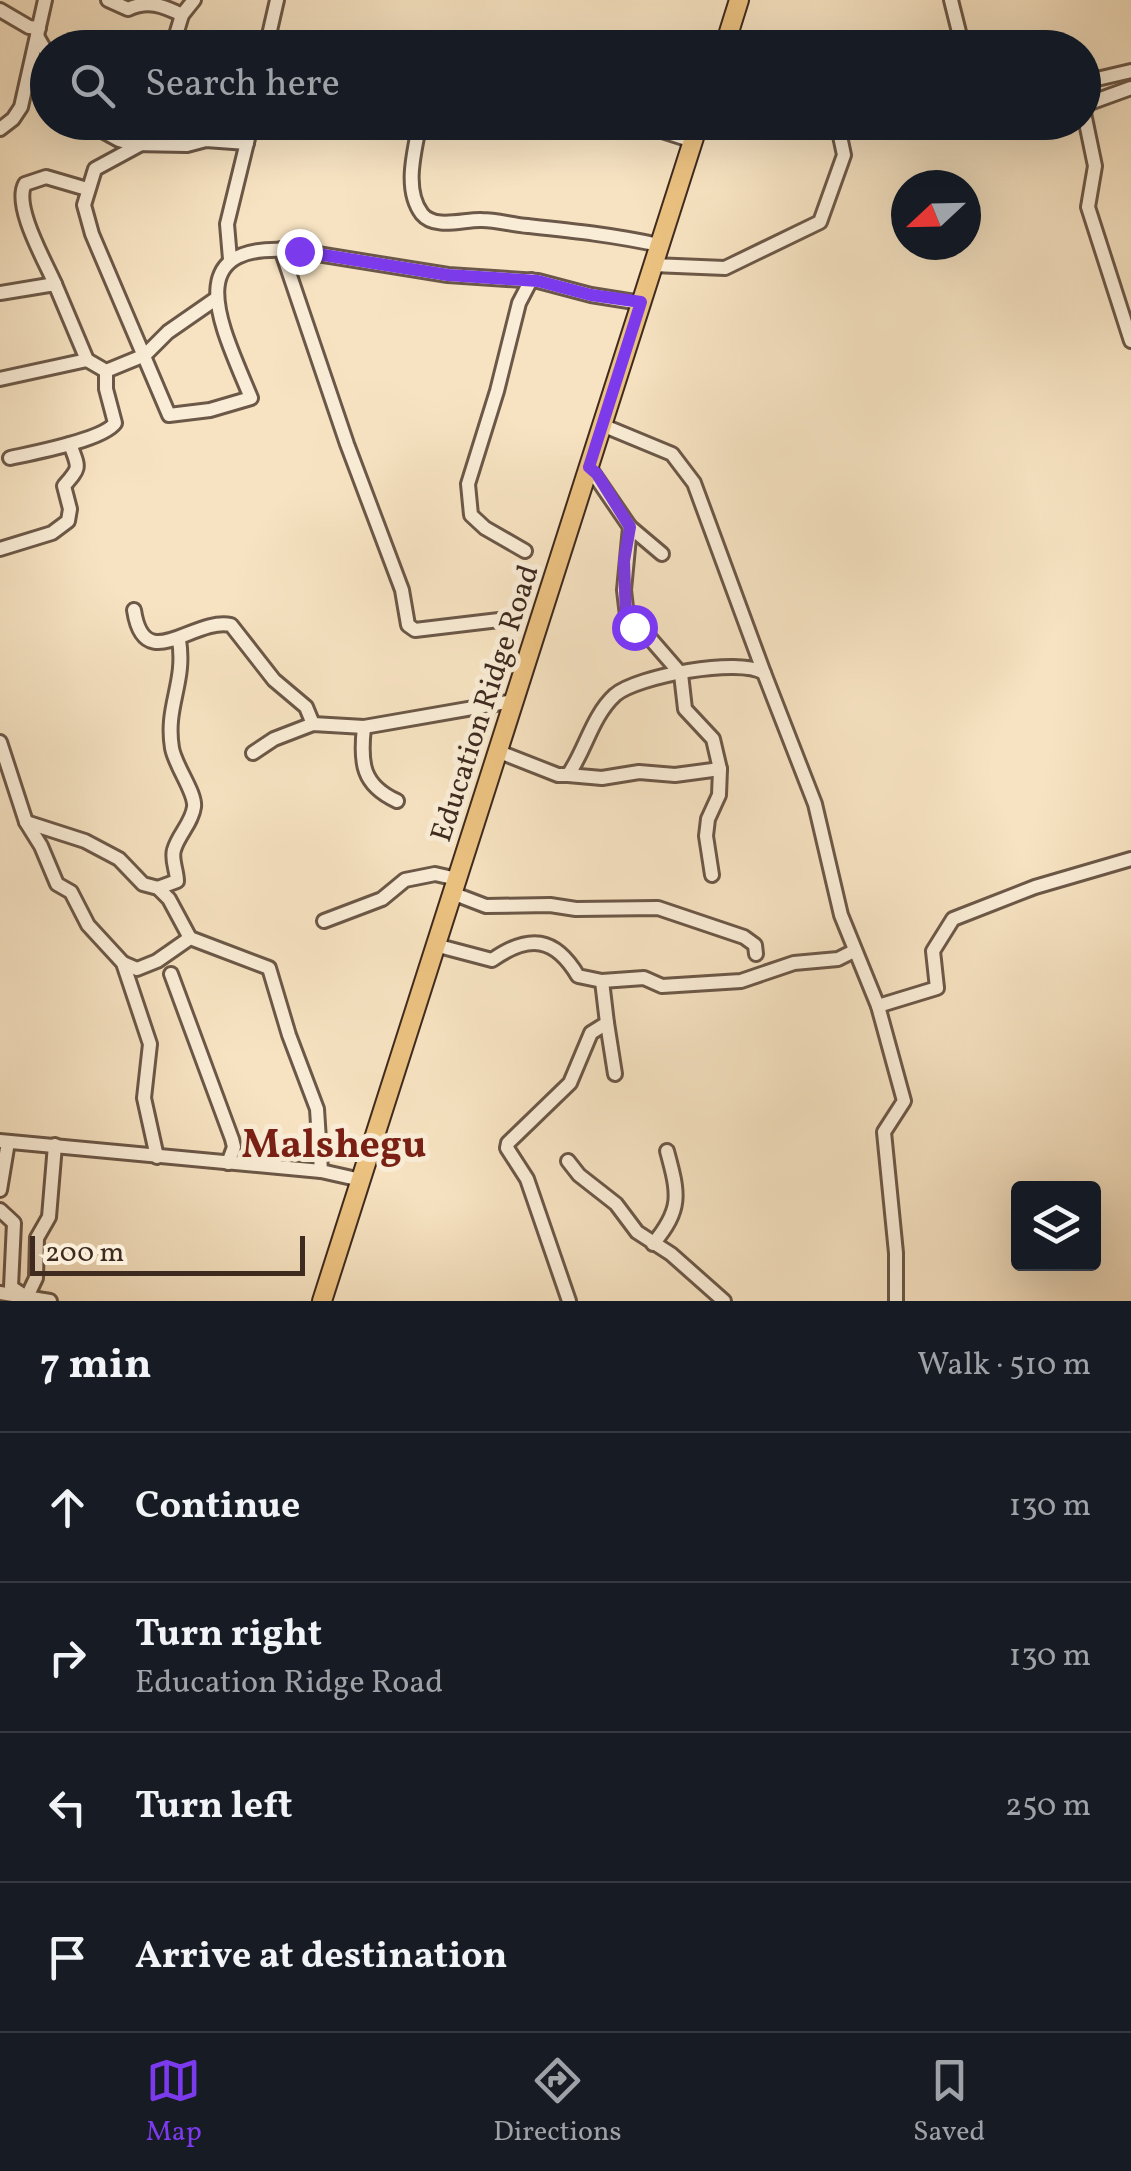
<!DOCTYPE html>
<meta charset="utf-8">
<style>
:root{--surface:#171b24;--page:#242831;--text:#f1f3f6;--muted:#9ea1a6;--line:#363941;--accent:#7c3aed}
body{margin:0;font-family:Vollkorn,serif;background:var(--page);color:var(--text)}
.controls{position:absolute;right:30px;bottom:30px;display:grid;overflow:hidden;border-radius:10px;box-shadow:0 10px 40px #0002}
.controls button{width:90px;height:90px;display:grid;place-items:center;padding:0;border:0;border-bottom:2px solid var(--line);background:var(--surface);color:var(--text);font:50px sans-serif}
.compass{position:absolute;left:891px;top:170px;width:90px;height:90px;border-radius:50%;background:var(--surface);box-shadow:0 10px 40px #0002;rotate:248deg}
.scale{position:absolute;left:30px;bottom:25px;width:275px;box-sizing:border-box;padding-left:10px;border:5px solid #3e2a1f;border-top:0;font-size:28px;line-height:35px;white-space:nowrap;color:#3e2a1f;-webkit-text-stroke:8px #faedd7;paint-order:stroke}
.stop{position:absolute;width:30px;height:30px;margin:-22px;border:8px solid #7c3aed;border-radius:50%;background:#fff}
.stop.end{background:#7c3aed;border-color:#fff;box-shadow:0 2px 10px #0008}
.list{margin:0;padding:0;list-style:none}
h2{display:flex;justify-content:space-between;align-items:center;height:130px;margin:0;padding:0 40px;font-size:42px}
h2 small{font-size:32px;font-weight:400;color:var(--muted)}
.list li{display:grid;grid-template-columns:65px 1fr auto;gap:30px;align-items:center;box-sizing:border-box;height:150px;padding:0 40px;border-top:2px solid var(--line)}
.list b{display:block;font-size:38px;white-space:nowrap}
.list p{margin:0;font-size:32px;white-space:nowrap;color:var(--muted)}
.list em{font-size:32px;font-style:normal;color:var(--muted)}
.icon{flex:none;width:55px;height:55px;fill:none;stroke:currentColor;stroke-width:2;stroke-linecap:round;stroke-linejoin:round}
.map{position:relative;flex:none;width:1131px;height:1301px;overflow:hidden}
.search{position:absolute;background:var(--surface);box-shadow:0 10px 40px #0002;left:30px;right:30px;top:30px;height:110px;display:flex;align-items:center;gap:25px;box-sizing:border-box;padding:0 35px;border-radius:55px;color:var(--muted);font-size:38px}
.sheet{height:730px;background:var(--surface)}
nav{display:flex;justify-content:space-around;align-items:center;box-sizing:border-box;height:140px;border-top:2px solid var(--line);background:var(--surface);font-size:28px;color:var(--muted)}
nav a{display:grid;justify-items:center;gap:5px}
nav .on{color:var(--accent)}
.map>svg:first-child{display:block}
</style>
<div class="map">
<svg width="1131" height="1301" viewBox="0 0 1131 1301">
<rect width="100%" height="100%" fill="#f7e3c2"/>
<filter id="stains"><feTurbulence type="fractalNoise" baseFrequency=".002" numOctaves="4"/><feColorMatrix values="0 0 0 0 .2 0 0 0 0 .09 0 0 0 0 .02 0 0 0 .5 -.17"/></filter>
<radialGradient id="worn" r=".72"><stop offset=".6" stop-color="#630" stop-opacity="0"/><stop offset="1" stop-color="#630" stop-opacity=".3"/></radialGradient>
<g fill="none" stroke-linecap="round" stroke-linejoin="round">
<g stroke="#6c5848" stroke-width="18">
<g id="minor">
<path d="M 108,0 L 128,9 C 148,0 162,5 182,15"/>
<path d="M 951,0 L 963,48"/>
<path d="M 0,10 L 29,27 L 39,28"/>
<path d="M 37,36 L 48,55"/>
<path d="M 172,48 L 182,15 L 194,0"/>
<path d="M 266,48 L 277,0"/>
<path d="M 433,48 L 434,39"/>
<path d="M 1084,82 L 1131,71"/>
<path d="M 1084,105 L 1131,88"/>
<path d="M 1084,113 L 1095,166 L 1088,207 L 1131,341"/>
<path d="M 86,122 L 119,140 L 133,144 L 187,145 L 206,140 L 247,143"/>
<path d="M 420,122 C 415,150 403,189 422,214 C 435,230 465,219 482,220 C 497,220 513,225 528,226 C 575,231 613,235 659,245"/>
<path d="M 634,122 L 693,141"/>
<path d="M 733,122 L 753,122"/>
<path d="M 0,129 L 13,119 L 21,107 L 45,0"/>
<path d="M 143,143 L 95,169 L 84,205 L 92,234 L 169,415 L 210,410 L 251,398 C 222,327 174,238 299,251 L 448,275 L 538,281 L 591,295 L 641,303"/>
<path d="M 281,249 L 347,444 L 402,590 L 408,625 L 415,630 L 499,620"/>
<path d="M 230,259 L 227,224 L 252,122"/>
<path d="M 653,265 L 725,268 L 820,222 L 844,155 L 837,122"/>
<path d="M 55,284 C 45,261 13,206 25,184 L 46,177 L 87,189"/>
<path d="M 0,293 L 55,284 L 87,360"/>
<path d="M 0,379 L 87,360 L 106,371 L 145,355 L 168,332 L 217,298"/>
<path d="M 602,425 L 672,454 L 694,483 L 764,673"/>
<path d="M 10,458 C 33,453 103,440 115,423 L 106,389 L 106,371"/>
<path d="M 589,467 L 630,527 L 624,590 L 628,625 L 648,636 L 681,674 L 685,709 L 713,739 L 720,769 L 719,795 L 708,819 L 706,836 L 712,875"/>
<path d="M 630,527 L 662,554"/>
<path d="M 0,549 L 52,533 L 68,521 L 70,509 L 64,486 C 81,466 79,469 70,444"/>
<path d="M 525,551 L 485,528 L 471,515 L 468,484 L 497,391 L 519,303 L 531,280"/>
<path d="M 134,610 C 144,677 193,617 231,625 L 274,680 L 306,707 L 313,724"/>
<path d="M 364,727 C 360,763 362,785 397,801"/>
<path d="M 0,742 L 26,822 L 41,846 L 57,884 L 71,892 L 88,925 L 123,963 L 150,1044 L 144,1098 L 157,1157"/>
<path d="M 497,751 L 558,775 L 568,775 C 585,751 592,716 615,695 C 637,676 740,657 764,673 L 815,804 L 841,915 L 878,1006 L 904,1101 L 884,1132 L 896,1253 L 896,1301"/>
<path d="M 253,753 L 274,739 L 313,724 L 364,727 L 513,701"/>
<path d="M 568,775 L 602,778 L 639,772 L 675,775 L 720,769"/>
<path d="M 26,822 L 85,841 L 119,859 L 143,884 L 158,888 L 169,899 L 190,938 L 269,968 L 289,1035 L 317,1109 L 321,1171"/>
<path d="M 158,888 L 177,881 C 177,871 171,859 174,850 C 178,835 192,823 194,807 C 196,793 175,766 172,748 C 165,706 186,683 179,640"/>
<path d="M 452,893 L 486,906 L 550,905 L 576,909 L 658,908 L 744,937 L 755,945 L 756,954"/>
<path d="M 324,921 L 382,899 L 405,880 L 435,874 L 457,879"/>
<path d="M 435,945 L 492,960 C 529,934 555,937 578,976 L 602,981 L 644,978 L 662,986 L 741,981 L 794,963 L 838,959 L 854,951"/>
<path d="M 123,963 L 137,969 L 157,961 L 190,938"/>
<path d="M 171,974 L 232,1139 L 234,1147 L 228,1163"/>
<path d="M 878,1006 L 937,988 L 933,951 L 953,919 L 1035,887 L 1131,859"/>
<path d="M 607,1023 L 615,1074"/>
<path d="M 0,1141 L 321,1171 L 361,1180"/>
<path d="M 568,1161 L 579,1175 L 616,1204 L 637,1232 L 671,1254 L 724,1301"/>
<path d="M 0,1190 L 8,1142"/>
<path d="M 0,1210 L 14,1223 L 11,1287 L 26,1297"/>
<path d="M 653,1244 C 682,1209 679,1195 667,1151"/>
<path d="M 0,1293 L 50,1301"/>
<path d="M 25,1301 L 36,1278 L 37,1238 L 49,1217 L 55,1145"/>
<path d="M 569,1301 L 527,1179 L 507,1148 L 508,1143 L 570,1083 L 591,1033 L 607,1023 L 602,981"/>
</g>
</g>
<g stroke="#3e2a1f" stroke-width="22">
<g id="major">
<path d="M 724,48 L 739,0"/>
<path d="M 322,1301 L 699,122"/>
</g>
</g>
<use href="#minor" stroke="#faedd7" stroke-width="12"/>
<use href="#major" stroke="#ecc281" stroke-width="18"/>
</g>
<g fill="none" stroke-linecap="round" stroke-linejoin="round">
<path stroke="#7c3aed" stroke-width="12" d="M 299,251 L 448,275 L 538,281 L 591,295 L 641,302 L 589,467 L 597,474 L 630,527 L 624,561 L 626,619 L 634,627"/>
</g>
<g text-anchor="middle" stroke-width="10" stroke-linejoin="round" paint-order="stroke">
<g font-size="30" fill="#3e2a1f" stroke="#faedd7">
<text transform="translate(484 703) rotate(-72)" y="10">Education Ridge Road</text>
</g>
<g font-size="40" font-weight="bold" fill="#7a1f14" stroke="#faedd7">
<text x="334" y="1157">Malshegu</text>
</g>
</g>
<rect width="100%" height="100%" filter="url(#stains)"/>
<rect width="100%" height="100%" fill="url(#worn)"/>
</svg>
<div class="controls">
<button><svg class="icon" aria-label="layers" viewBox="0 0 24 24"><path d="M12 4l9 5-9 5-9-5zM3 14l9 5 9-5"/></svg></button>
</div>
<svg class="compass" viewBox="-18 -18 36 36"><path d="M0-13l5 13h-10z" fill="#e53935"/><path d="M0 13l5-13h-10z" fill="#9ea1a6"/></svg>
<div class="scale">200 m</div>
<div class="stop" style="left:634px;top:627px"></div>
<div class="stop end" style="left:299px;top:251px"></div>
<div class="search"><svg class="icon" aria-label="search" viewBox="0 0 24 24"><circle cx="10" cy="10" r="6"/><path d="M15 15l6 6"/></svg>Search here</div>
</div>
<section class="sheet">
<h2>7 min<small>Walk · 510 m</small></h2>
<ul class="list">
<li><svg class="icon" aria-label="ahead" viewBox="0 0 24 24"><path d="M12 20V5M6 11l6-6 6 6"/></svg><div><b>Continue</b></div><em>130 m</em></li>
<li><svg class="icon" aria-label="right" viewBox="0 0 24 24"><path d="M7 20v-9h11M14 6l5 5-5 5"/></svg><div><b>Turn right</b><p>Education Ridge Road</p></div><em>130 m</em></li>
<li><svg class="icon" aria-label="left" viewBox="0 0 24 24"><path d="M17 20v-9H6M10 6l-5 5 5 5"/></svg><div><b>Turn left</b></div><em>250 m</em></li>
<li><svg class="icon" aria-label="arrive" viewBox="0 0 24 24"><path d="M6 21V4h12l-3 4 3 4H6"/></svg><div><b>Arrive at destination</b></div></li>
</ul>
</section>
<nav>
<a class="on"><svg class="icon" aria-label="map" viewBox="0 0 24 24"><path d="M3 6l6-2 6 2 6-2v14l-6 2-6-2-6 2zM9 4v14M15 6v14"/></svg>Map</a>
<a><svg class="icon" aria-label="directions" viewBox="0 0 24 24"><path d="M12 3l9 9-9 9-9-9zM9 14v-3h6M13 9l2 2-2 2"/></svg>Directions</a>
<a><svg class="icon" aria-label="saved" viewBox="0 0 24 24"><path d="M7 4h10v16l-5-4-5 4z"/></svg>Saved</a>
</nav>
